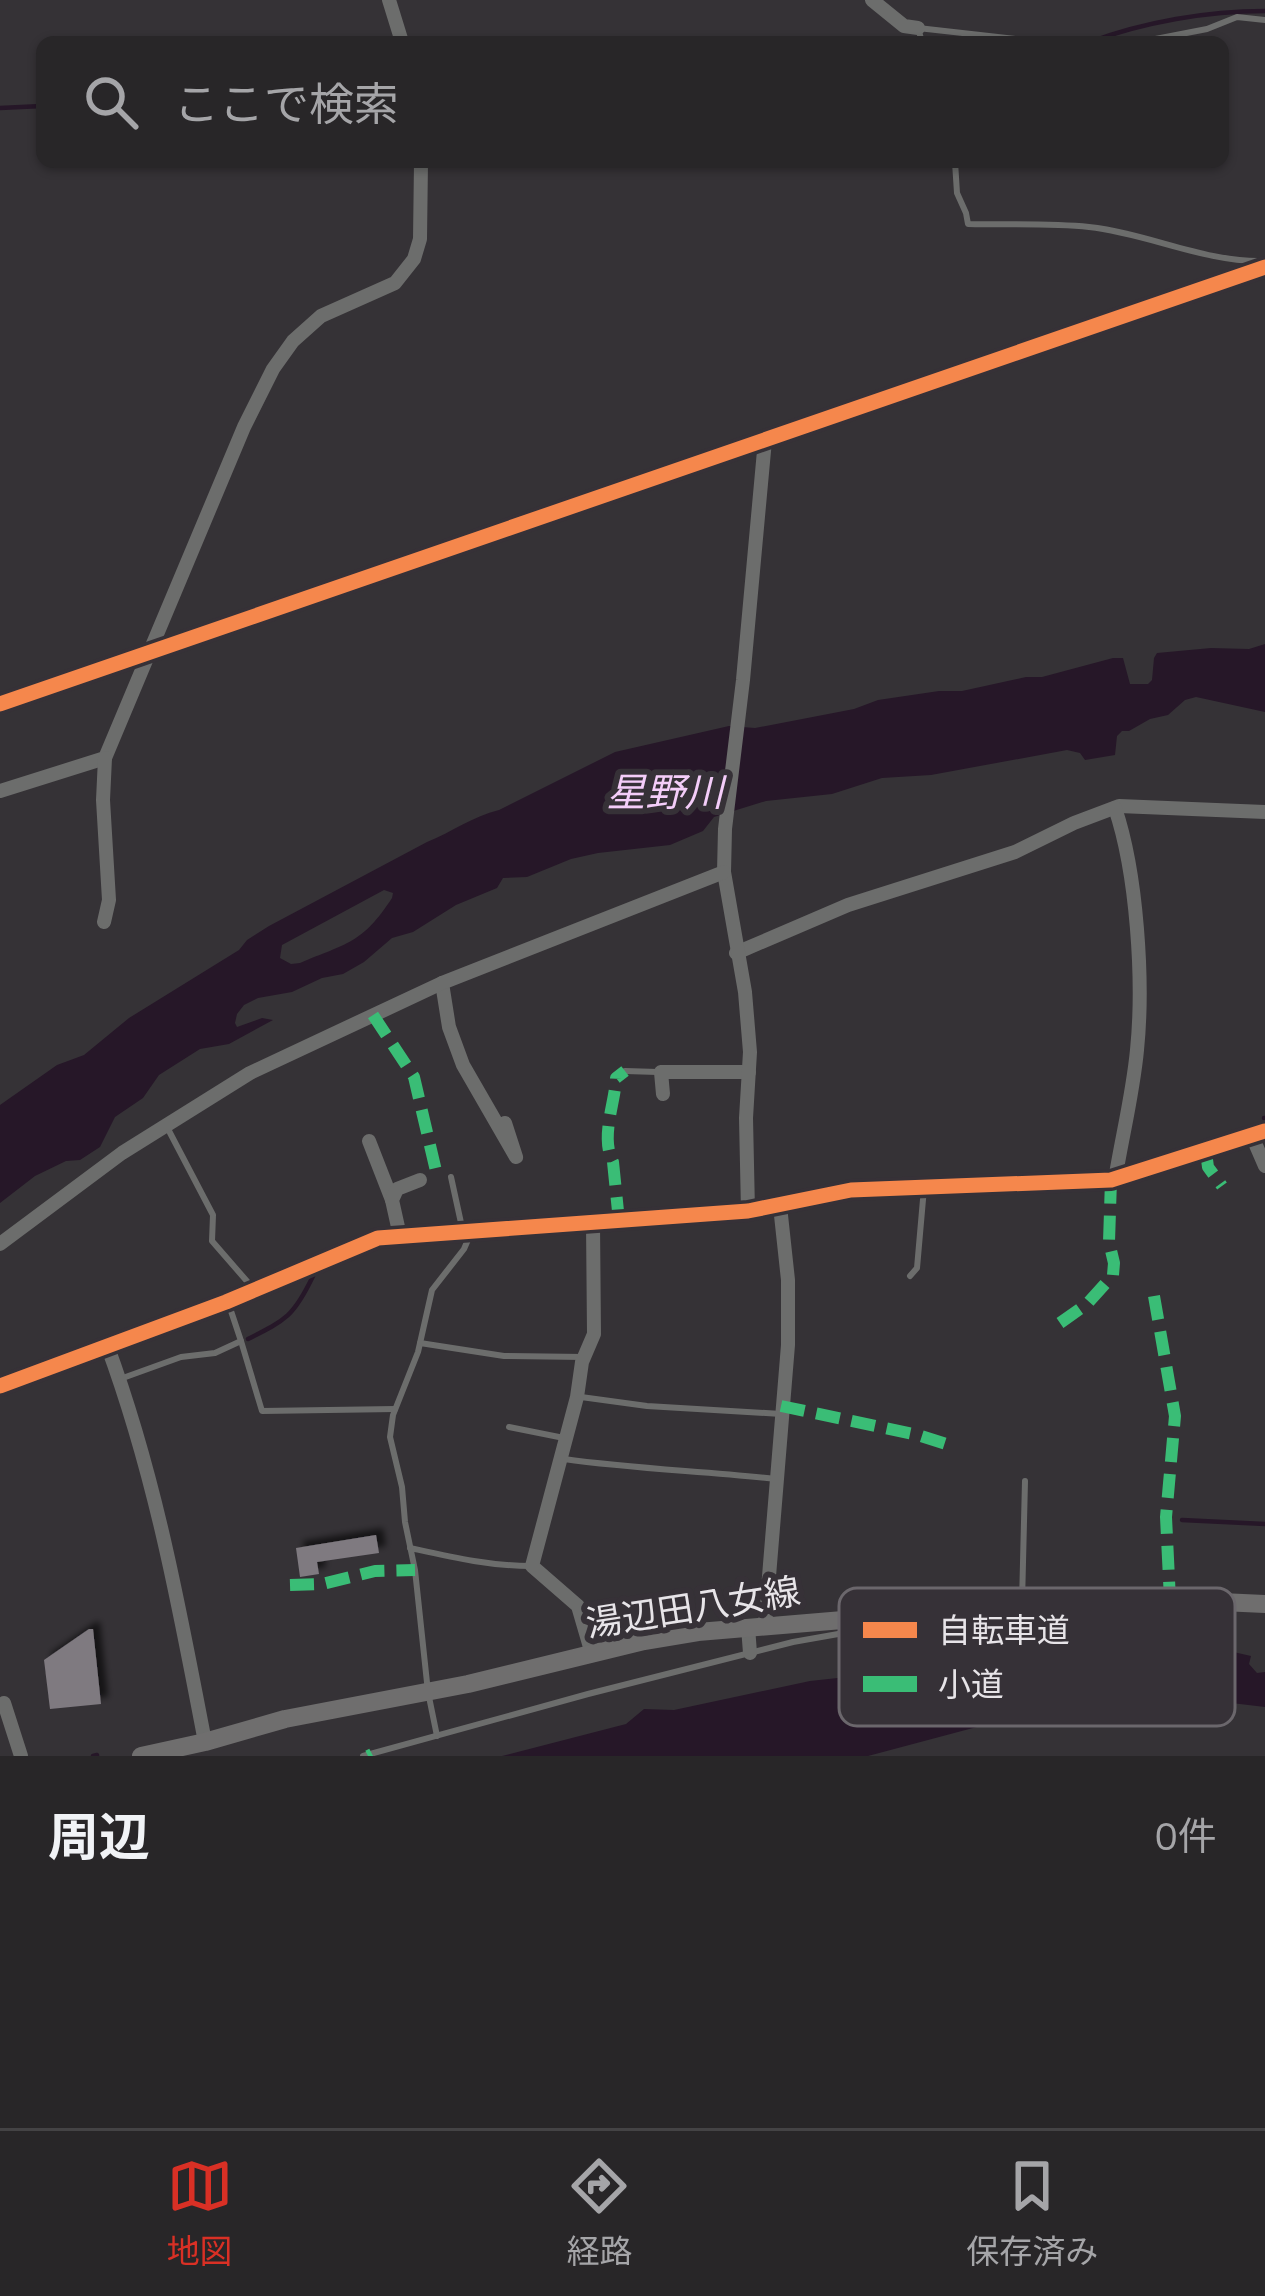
<!DOCTYPE html>
<html lang="ja">
<meta charset="utf-8">
<style>
:root{--surface:#282628;--page:#302e30;--text:#f1f3f6;--muted:#a5a5a8;--line:#444345;--accent:#d93025}
body{margin:0;font-family:"Nunito Sans","Noto Sans JP",sans-serif;background:var(--page);color:var(--text)}
.list{margin:0;padding:0;list-style:none}
h2{display:flex;justify-content:space-between;align-items:center;height:156px;margin:0;padding:0 48px;font-size:51px}
h2 small{font-size:39px;font-weight:400;color:var(--muted)}
.icon{flex:none;width:66px;height:66px;fill:none;stroke:currentColor;stroke-width:2;stroke-linecap:round;stroke-linejoin:round}
.map{position:relative;flex:none;width:1265px;height:1756px;overflow:hidden}
.search{position:absolute;background:var(--surface);box-shadow:0 3px 9px #0004;left:36px;right:36px;top:36px;height:132px;display:flex;align-items:center;gap:30px;box-sizing:border-box;padding:0 42px;border-radius:18px;color:var(--muted);font-size:45px}
.sheet{height:372px;background:var(--surface)}
nav{display:flex;justify-content:space-around;align-items:center;box-sizing:border-box;height:168px;border-top:3px solid var(--line);background:var(--surface);font-size:33px;color:var(--muted)}
nav a{display:grid;justify-items:center;gap:6px}
nav .on{color:var(--accent)}
.map>svg:first-child{display:block}
</style>
<div class="map">
<svg width="1265" height="1756" viewBox="0 0 1265 1756">
<defs>
<filter id="shadow"><feDropShadow dx="7" dy="-7" stdDeviation="3" flood-color="#0009"/></filter>
</defs>
<rect width="100%" height="100%" fill="#353236"/>
<g fill="#261728" fill-rule="evenodd">
<path d="M 1265,644 L 1265,712 L 1196,697 L 1185,700 L 1168,715 L 1150,719 L 1129,731 L 1122,731 L 1117,736 L 1115,755 L 1085,760 L 1080,753 L 1067,750 L 931,775 L 882,778 L 832,794 L 766,801 L 714,817 L 703,831 L 670,845 L 598,853 L 571,859 L 527,877 L 503,878 L 497,888 L 456,905 L 413,932 L 392,938 L 364,962 L 343,974 L 322,978 L 292,992 L 258,998 L 244,1005 L 237,1014 L 235,1023 L 237,1027 L 262,1018 L 273,1020 L 229,1044 L 200,1049 L 159,1075 L 143,1098 L 115,1117 L 100,1147 L 80,1160 L 66,1161 L 35,1176 L 0,1203 L 0,1105 L 57,1065 L 84,1055 L 129,1018 L 239,950 L 247,940 L 269,926 L 427,842 C 452,832 473,816 499,810 L 615,752 L 729,726 L 755,728 L 854,709 L 878,700 L 939,691 L 962,691 L 1026,677 L 1042,677 L 1113,658 L 1123,658 L 1130,684 L 1148,684 L 1152,680 L 1154,658 L 1157,653 L 1211,648 L 1249,649 ZM 384,890 L 393,893 L 392,898 C 362,944 347,943 300,963 L 291,964 L 280,958 L 282,945 Z"/>
<path d="M 1137,1642 L 1194,1643 L 1251,1656 L 1249,1664 L 1257,1673 L 1265,1672 L 1265,1707 L 1223,1702 L 1208,1693 L 1099,1701 L 1082,1699 L 868,1756 L 502,1756 L 626,1724 L 644,1709 L 674,1710 L 810,1681 L 874,1674 L 927,1658 L 1016,1648 Z"/>
</g>
<g fill="none" stroke-linecap="round" stroke-linejoin="round">
<g stroke="#261728" stroke-width="4.5">
<path d="M 1090,42 C 1144,22 1207,11 1265,11"/>
<path d="M 0,108 L 42,106"/>
<path d="M 1264,1118 L 1265,1118"/>
<path d="M 248,1339 C 286,1320 294,1316 313,1276"/>
<path d="M 1182,1520 L 1265,1524"/>
<path d="M 93,1756 L 97,1755"/>
</g>
</g>
<g fill="#7f7a80" filter="url(#shadow)">
<path d="M 376,1535 L 379,1553 L 317,1562 L 319,1574 L 300,1577 L 296,1548 Z"/>
<path d="M 89,1629 L 93,1629 L 101,1704 L 50,1709 L 44,1660 Z"/>
</g>
<g fill="none" stroke-linecap="round" stroke-linejoin="round">
<g stroke="#6c6d6c" stroke-width="6">
<path d="M 922,42 L 918,28 L 1042,42"/>
<path d="M 1140,42 L 1207,29 L 1237,17 L 1265,20"/>
<path d="M 955,162 L 957,193 L 966,213 L 968,224 C 1008,225 1049,223 1089,227 C 1146,233 1205,262 1261,261"/>
<path d="M 625,1071 L 658,1072"/>
<path d="M 168,1129 L 213,1215 L 212,1241 L 252,1287"/>
<path d="M 451,1177 L 463,1232"/>
<path d="M 910,1276 L 917,1268 L 924,1188"/>
<path d="M 241,1341 L 262,1411 L 395,1409"/>
<path d="M 420,1343 L 504,1356 L 584,1357"/>
<path d="M 120,1379 L 181,1357 L 215,1353 L 241,1341 L 229,1305"/>
<path d="M 581,1397 L 647,1406 L 781,1414"/>
<path d="M 509,1427 L 564,1438"/>
<path d="M 564,1459 C 634,1469 705,1471 776,1479"/>
<path d="M 410,1548 C 451,1557 489,1566 531,1566"/>
<path d="M 1022,1603 L 1025,1481"/>
<path d="M 437,1736 L 428,1692 L 415,1570 L 405,1522 L 402,1487 L 390,1437 L 393,1415 L 418,1352 L 432,1290 L 464,1249 L 470,1235"/>
<path d="M 363,1756 L 588,1694 L 793,1642 L 889,1625"/>
</g>
<g stroke="#6c6d6c" stroke-width="14">
<path d="M 389,0 L 402,42"/>
<path d="M 872,0 L 904,26 L 918,28"/>
<path d="M 0,791 L 105,758 L 244,427 L 273,369 L 293,341 L 321,316 L 395,283 L 414,259 L 420,239 L 421,162"/>
<path d="M 104,922 L 109,900 L 103,800 L 105,758"/>
<path d="M 736,953 L 848,905 L 1015,852 L 1074,823 L 1119,806 L 1265,812"/>
<path d="M 442,983 L 449,1027 L 463,1065 L 516,1157 L 505,1123"/>
<path d="M 663,1094 L 661,1072 L 749,1072"/>
<path d="M 1252,1136 L 1265,1166"/>
<path d="M 369,1141 L 392,1200"/>
<path d="M 1115,1180 C 1122,1137 1133,1093 1137,1050 C 1144,981 1137,873 1115,808"/>
<path d="M 748,1211 L 746,1118 L 750,1052 L 745,992 L 724,872 L 725,829 L 743,680 L 765,440"/>
<path d="M 400,1236 L 392,1200 L 397,1189 L 420,1180"/>
<path d="M 0,1244 L 122,1153 L 250,1073 L 442,983 L 724,872"/>
<path d="M 107,1345 C 155,1475 179,1606 205,1742"/>
<path d="M 0,1386 L 226,1302 L 378,1238 L 748,1211 L 851,1190 L 1111,1180 L 1169,1164"/>
<path d="M 765,1625 L 788,1345 L 788,1280 L 780,1206"/>
<path d="M 748,1627 L 750,1653"/>
<path d="M 592,1654 L 578,1606 L 532,1566 L 577,1397 L 582,1362 L 594,1334 L 593,1223"/>
<path d="M 4,1703 L 21,1756"/>
</g>
<g stroke="#6c6d6c" stroke-width="16">
<path d="M 0,704 L 1265,267"/>
<path d="M 1169,1164 L 1265,1131"/>
</g>
<path stroke="#6f6e6e" stroke-width="18" d="M 141,1756 L 205,1742 L 285,1719 L 468,1684 L 644,1641 L 698,1632 L 1083,1600 L 1156,1599 L 1265,1604"/>
<g stroke="#3abd76" stroke-width="12" stroke-dasharray="24 12" stroke-linecap="butt">
<path d="M 373,1015 L 414,1077 L 436,1171"/>
<path d="M 1206,1152 L 1208,1167 L 1222,1186"/>
<path d="M 619,1221 L 613,1162 C 600,1137 615,1104 616,1078 L 625,1071"/>
<path d="M 1154,1296 L 1175,1416 L 1166,1517 L 1170,1600"/>
<path d="M 1060,1323 L 1087,1304 L 1113,1275 L 1114,1263 L 1109,1242 L 1111,1180"/>
<path d="M 781,1406 L 918,1435 L 949,1445"/>
<path d="M 290,1585 L 322,1584 L 375,1571 L 415,1570"/>
<path d="M 368,1756 L 372,1754"/>
</g>
<g stroke="#363137" stroke-width="22">
<g id="cycleway">
<path d="M 0,704 L 1265,267"/>
<path d="M 0,1386 L 226,1302 L 378,1238 L 748,1211 L 851,1190 L 1111,1180 L 1265,1131"/>
</g>
</g>
<use href="#cycleway" stroke="#f5874c" stroke-width="15"/>
</g>
<g text-anchor="middle" stroke-width="12" stroke-linejoin="round" paint-order="stroke">
<g font-size="36" fill="#e7e4e8" stroke="#363137">
<text transform="translate(693 1607) rotate(-9)" y="13">湯辺田八女線</text>
</g>
<g font-size="39" font-style="italic" fill="#f4cdf9" stroke="#363137">
<text x="665" y="806">星野川</text>
</g>
</g>
<rect x="839" y="1588" width="396" height="138" rx="18" fill="#363137" stroke="#6b676c" stroke-width="3"/>
<rect x="863" y="1622" width="54" height="16" fill="#f5874c"/>
<rect x="863" y="1676" width="54" height="16" fill="#3abd76"/>
<g font-size="33" fill="#e7e4e8">
<text x="938" y="1642">自転車道</text>
<text x="938" y="1696">小道</text>
</g>
</svg>
<div class="search"><svg class="icon" aria-label="search" viewBox="0 0 24 24"><circle cx="10" cy="10" r="6"/><path d="M15 15l6 6"/></svg>ここで検索</div>
</div>
<section class="sheet">
<h2>周辺<small>0件</small></h2>
<ul class="list">
</ul>
</section>
<nav>
<a class="on"><svg class="icon" aria-label="map" viewBox="0 0 24 24"><path d="M3 6l6-2 6 2 6-2v14l-6 2-6-2-6 2zM9 4v14M15 6v14"/></svg>地図</a>
<a><svg class="icon" aria-label="directions" viewBox="0 0 24 24"><path d="M12 3l9 9-9 9-9-9zM9 14v-3h6M13 9l2 2-2 2"/></svg>経路</a>
<a><svg class="icon" aria-label="saved" viewBox="0 0 24 24"><path d="M7 4h10v16l-5-4-5 4z"/></svg>保存済み</a>
</nav>
